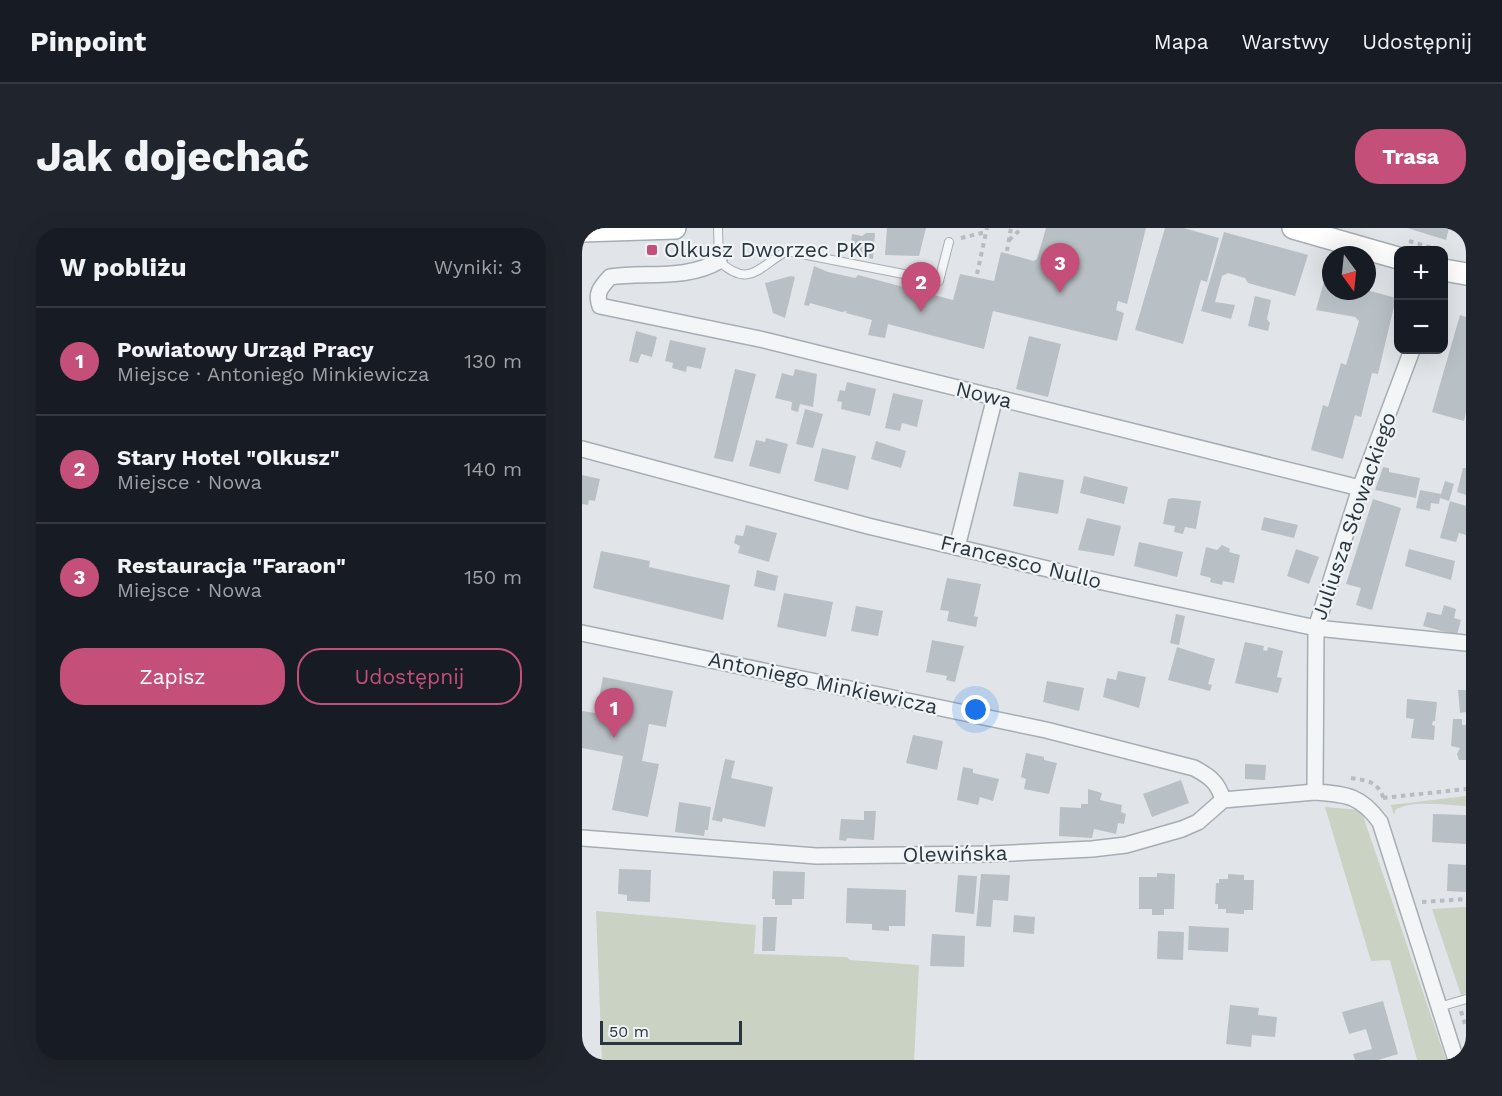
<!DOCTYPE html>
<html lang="pl">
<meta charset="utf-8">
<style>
:root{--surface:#171b24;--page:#20242c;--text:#f1f3f6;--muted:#9ea1a6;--line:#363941;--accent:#c44f78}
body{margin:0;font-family:"Work Sans",sans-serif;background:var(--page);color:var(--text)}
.controls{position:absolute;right:18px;top:18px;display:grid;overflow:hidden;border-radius:12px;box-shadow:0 6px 24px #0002}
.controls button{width:54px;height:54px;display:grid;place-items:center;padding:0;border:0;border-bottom:2px solid var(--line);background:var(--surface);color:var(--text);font:30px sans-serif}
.compass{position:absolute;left:740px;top:18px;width:54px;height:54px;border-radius:50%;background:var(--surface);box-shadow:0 6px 24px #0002;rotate:165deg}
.scale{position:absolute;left:18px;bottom:15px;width:142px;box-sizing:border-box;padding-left:6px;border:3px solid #2a363f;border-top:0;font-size:16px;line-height:21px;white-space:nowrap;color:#2a363f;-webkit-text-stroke:4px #f0f4f6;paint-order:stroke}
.you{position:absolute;left:394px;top:482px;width:21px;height:21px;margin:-15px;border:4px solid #fff;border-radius:50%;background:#1a73e8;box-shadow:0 0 0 9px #1a73e833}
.badge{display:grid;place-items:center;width:39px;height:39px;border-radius:50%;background:var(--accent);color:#fff;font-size:20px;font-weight:700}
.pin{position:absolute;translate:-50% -50px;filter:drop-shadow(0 2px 3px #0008)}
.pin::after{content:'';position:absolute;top:32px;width:21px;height:18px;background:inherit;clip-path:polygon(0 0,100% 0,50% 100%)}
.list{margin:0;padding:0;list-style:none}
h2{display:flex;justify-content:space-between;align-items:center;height:78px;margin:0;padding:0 24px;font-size:26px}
h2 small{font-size:20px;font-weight:400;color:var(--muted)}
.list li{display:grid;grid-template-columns:39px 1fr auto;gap:18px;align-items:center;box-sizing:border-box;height:108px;padding:0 24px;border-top:2px solid var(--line)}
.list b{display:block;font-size:22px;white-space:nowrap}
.list p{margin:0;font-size:20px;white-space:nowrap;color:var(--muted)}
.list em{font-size:20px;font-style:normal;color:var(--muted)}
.actions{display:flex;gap:12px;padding:18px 24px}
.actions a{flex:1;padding:14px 0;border:2px solid var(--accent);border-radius:24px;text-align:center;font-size:21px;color:var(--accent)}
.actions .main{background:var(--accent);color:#fff}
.map{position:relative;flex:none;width:884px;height:832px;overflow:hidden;border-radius:24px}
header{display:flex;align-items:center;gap:36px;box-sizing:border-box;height:84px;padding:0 30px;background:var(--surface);border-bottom:2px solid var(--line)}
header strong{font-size:28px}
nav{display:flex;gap:33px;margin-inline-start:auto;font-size:21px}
.intro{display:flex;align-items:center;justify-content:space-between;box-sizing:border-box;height:144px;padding:0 36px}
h1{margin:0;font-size:42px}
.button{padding:15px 27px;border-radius:24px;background:var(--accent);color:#fff;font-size:21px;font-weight:700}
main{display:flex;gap:36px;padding:0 36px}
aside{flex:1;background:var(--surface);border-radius:24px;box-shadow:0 6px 24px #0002}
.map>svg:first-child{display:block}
</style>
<header>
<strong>Pinpoint</strong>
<nav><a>Mapa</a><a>Warstwy</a><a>Udostępnij</a></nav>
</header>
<div class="intro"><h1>Jak dojechać</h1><a class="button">Trasa</a></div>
<main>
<aside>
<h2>W pobliżu<small>Wyniki: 3</small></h2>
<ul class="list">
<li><span class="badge">1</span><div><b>Powiatowy Urząd Pracy</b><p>Miejsce · Antoniego Minkiewicza</p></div><em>130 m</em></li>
<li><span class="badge">2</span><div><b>Stary Hotel &quot;Olkusz&quot;</b><p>Miejsce · Nowa</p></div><em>140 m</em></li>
<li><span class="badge">3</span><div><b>Restauracja &quot;Faraon&quot;</b><p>Miejsce · Nowa</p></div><em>150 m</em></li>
</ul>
<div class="actions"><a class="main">Zapisz</a><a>Udostępnij</a></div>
</aside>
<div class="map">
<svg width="884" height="832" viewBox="0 0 884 832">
<rect width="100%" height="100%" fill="#e1e5e9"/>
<g fill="#c9d2c3">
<path d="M 884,568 L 884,578 C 863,577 834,572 814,581 L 812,587 L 809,577 Z"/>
<path d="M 743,579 L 779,582 L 864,832 L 835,832 L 808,732 L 789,733 Z"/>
<path d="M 884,679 L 884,765 L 879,767 L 850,681 Z"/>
<path d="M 14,683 L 174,697 L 172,726 L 265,729 L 268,732 L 337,737 L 332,832 L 20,832 Z"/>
</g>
<g fill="#b8c0c5">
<path d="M 305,0 L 344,0 L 337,28 L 303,27 Z"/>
<path d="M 464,0 L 564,0 L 545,76 L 536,73 L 534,82 L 542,85 L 535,113 L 411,83 L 402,121 L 306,96 L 303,110 L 286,107 L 290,92 L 264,85 L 265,83 L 260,84 L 228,75 L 227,78 L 222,77 L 232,38 L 246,44 L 273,50 L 276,47 L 371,72 L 378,46 L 412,53 L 419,24 L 452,33 L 455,31 Z"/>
<path d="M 583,0 L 602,0 L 637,10 L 625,54 L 619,52 L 601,116 L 553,102 Z"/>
<path d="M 825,0 L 867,0 L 864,12 Z"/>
<path d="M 642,4 L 726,27 L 713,68 L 666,55 L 663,50 L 646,45 L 640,48 L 633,74 L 653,77 L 649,91 L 619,83 Z"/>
<path d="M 284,5 L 293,5 L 291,31 L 268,26 L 270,6 L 280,8 Z"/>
<path d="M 209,48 L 213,49 L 203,90 L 191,85 L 183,55 Z"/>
<path d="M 743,50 L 749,52 L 749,63 L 785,62 L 814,70 L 796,146 L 790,145 L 779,189 L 773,187 L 761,231 L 729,222 L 741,177 L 746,179 L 759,135 L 764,137 L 777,93 L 773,89 L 734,82 Z"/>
<path d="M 673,68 L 689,72 L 685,91 L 688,95 L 686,103 L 666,98 Z"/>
<path d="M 878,87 L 884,89 L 884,184 L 882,193 L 850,184 Z"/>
<path d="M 54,103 L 75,109 L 70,129 L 59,126 L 56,135 L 47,133 Z"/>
<path d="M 447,108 L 479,116 L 466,169 L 434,161 Z"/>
<path d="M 88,112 L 124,120 L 119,141 L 105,138 L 104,144 L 90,140 L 91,135 L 83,133 Z"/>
<path d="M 153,141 L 174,146 L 151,234 L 132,230 Z"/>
<path d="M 213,141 L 235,146 L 231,179 L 218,176 L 216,184 L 209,182 L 210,174 L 193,170 L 200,145 L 211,148 Z"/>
<path d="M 265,154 L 294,161 L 288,188 L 259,181 L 260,174 L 255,173 L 258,162 L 263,163 Z"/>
<path d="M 311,165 L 341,172 L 335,199 L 320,195 L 318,203 L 303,200 Z"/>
<path d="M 223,181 L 241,186 L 231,220 L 214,216 Z"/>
<path d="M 184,210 L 206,216 L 198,246 L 167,238 L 174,212 L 183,214 Z"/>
<path d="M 294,213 L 324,223 L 319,240 L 289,231 Z"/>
<path d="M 240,220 L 274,228 L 266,262 L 232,253 Z"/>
<path d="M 801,239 L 807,240 L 807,244 L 838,250 L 834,270 L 793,262 Z"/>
<path d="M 881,240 L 884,240 L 884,267 L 875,264 Z"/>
<path d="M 437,244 L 482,252 L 476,286 L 431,278 Z"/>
<path d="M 0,247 L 18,251 L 13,273 L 7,272 L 6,277 L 0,276 Z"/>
<path d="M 502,248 L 546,259 L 542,276 L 498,265 Z"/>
<path d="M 863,253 L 872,256 L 867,273 L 858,270 L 857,276 L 849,275 L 848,283 L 834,280 L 838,262 L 859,266 Z"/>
<path d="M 591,270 L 619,273 L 614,301 L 603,299 L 601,306 L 592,304 L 593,298 L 581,296 L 586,271 Z"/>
<path d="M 791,271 L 819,280 L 790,382 L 774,377 L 779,360 L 764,356 Z"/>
<path d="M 868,273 L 884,278 L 884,307 L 877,305 L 874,314 L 858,310 Z"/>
<path d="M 682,289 L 716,297 L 712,310 L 679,302 Z"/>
<path d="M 505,290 L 539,298 L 532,328 L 496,322 Z"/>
<path d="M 164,297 L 195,305 L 187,334 L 156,325 L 158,318 L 152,315 L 154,307 L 161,308 Z"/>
<path d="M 557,314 L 601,324 L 595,349 L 552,338 Z"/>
<path d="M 640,317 L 648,321 L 647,324 L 658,327 L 652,355 L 641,353 L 640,357 L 628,354 L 629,350 L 618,347 L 624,319 L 635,322 Z"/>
<path d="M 714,321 L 737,329 L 727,356 L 705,348 Z"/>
<path d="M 827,321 L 873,333 L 869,352 L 823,338 Z"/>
<path d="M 19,323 L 68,333 L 67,339 L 148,357 L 141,392 L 11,360 Z"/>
<path d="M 175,342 L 196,348 L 193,363 L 172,358 Z"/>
<path d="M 365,350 L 399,356 L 392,388 L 396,389 L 394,399 L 365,393 L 367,383 L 358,382 Z"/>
<path d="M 202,365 L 251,374 L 244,409 L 195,399 Z"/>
<path d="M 862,377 L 874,381 L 872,390 L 879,392 L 875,407 L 841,398 L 845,384 L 859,387 Z"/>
<path d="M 274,378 L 301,383 L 296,408 L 269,403 Z"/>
<path d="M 594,386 L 603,388 L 597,417 L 588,415 Z"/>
<path d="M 350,412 L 382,418 L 373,454 L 364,452 L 365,448 L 344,444 Z"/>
<path d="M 663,414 L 682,418 L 681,422 L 685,423 L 686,419 L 701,423 L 695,449 L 700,450 L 696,465 L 653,455 Z"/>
<path d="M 595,419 L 633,431 L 626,456 L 630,457 L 628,463 L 586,452 Z"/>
<path d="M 536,443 L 564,449 L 557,480 L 521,469 L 525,450 L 534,452 Z"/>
<path d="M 21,449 L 91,463 L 84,499 L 67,496 L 60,533 L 77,536 L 66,589 L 30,582 L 41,528 L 0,520 L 0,483 L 14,485 Z"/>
<path d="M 465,453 L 502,460 L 497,483 L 461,474 Z"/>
<path d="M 876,462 L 884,462 L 884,484 L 878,485 Z"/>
<path d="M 825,471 L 855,474 L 853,493 L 851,493 L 850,497 L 853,498 L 852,512 L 829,510 L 832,491 L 824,490 Z"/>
<path d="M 871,491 L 880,491 L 880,497 L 884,497 L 884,532 L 877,532 L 875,526 L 878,520 L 869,518 Z"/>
<path d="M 331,507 L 361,513 L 355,542 L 324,535 Z"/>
<path d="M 444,525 L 462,529 L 462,532 L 475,535 L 467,566 L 442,561 L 444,551 L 439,549 Z"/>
<path d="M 143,531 L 153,533 L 149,550 L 191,559 L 183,599 L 141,590 L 140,594 L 130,592 Z"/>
<path d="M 663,536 L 684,537 L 683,552 L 663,551 Z"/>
<path d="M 381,539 L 391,541 L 391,545 L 417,551 L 411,573 L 398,569 L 396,577 L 375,572 Z"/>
<path d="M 599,552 L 607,575 L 570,589 L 561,566 Z"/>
<path d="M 506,561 L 520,565 L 518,572 L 540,577 L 539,584 L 544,586 L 542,596 L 536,595 L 534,606 L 512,601 L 510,610 L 477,608 L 478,579 L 499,580 L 499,576 L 506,576 Z"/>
<path d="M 97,574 L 129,579 L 126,602 L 123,602 L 122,608 L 93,604 Z"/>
<path d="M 282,583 L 294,583 L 292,612 L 265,610 L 264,613 L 257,612 L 259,591 L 282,592 Z"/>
<path d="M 851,586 L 884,587 L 884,616 L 850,614 Z"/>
<path d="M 866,636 L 884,637 L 884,664 L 865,663 Z"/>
<path d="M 37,641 L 69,642 L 68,674 L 45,673 L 45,667 L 36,666 Z"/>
<path d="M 191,643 L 223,644 L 222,671 L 210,671 L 210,677 L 193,677 L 193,671 L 190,671 Z"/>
<path d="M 575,645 L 593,646 L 592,681 L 582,681 L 582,687 L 570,687 L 570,681 L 557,681 L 557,649 L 575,649 Z"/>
<path d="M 399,646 L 428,647 L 426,673 L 411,672 L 409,699 L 394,698 Z"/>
<path d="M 646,646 L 662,647 L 662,652 L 672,652 L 671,682 L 662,682 L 662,686 L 644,685 L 644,681 L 636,681 L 636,676 L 633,676 L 634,655 L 637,655 L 637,651 L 646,651 Z"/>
<path d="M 376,647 L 395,648 L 392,686 L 373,684 Z"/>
<path d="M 265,660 L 324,662 L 323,698 L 307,698 L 307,703 L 290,702 L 290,696 L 264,695 Z"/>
<path d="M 432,687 L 453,689 L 452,706 L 431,704 Z"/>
<path d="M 181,689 L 195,689 L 193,723 L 180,723 Z"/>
<path d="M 607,698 L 647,700 L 646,724 L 606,722 Z"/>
<path d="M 576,703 L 602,704 L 601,732 L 575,731 Z"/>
<path d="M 350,706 L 383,708 L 382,739 L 348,738 Z"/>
<path d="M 801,773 L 816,826 L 796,832 L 773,832 L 771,826 L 790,821 L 784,801 L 767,806 L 760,784 Z"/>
<path d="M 648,777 L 677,780 L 676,787 L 695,789 L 693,809 L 670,807 L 669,819 L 644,816 Z"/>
</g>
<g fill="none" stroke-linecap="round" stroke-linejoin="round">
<g stroke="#a6adb3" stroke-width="10">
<g id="lane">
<path d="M 136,0 L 137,33 C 168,62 178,37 205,23 L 357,53 L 367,14"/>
<path d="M 857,779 L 884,771"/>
</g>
</g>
<g stroke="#a6adb3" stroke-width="18">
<g id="street">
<path d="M 137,33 C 105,52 64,44 28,49 C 19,59 13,65 18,78 L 182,112 L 778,260"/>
<path d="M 830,122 L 778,260 L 734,400 L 733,564 C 765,566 779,568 798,594 L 874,832"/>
<path d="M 0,221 L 286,298 L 516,353 L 734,400 L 884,415"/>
<path d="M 375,319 L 413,169"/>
<path d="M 0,405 L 464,502 L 612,540 C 627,548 636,554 641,572"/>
<path d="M 0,610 L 234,628 L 409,626 L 510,621 L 544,617 L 600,601 L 616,594 L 641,572 L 733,564"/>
</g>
</g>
<g stroke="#a6adb3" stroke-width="24">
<g id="secondary">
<path d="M 711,0 L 816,30"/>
<path d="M 0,3 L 93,0"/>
<path d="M 862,42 L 884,46"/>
</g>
</g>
<g stroke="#b7bcc0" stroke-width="4" stroke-dasharray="4.5 4.5" stroke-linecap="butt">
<path d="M 379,10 L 404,4"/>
<path d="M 427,12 L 440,0"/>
<path d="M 827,13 L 857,22"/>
<path d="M 425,23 L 429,0"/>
<path d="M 395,46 L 405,0"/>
<path d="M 769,550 C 787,553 795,553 802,571"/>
<path d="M 801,570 L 884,561"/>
<path d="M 840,674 L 884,671"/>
<path d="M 879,783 L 884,800"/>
</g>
<use href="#lane" stroke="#f3f5f7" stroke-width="8"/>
<use href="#street" stroke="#f3f5f7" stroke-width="15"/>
<use href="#secondary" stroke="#fff" stroke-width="21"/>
</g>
<rect fill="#c44f78" stroke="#f0f4f6" stroke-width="2" x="64" y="16" width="12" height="12" rx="3"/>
<g text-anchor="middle" stroke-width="4.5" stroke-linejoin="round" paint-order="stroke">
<g font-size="21" fill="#2a363f" stroke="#f0f4f6" text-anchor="start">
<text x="82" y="29">Olkusz Dworzec PKP</text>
</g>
<g font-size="21" fill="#2a363f" stroke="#f0f4f6">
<text transform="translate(402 167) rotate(14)" y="7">Nowa</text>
<text transform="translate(772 288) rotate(-71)" y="7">Juliusza Słowackiego</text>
<text transform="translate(439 334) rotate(14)" y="7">Francesco Nullo</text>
<text transform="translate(241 455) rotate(12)" y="7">Antoniego Minkiewicza</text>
<text transform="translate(373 626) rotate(-1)" y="7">Olewińska</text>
</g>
</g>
</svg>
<div class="controls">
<button>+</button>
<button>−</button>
</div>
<svg class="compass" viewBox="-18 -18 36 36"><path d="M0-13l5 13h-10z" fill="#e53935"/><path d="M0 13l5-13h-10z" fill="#9ea1a6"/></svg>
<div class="scale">50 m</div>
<div class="you"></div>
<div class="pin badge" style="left:32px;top:510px">1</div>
<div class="pin badge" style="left:339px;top:84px">2</div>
<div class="pin badge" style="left:478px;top:65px">3</div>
</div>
</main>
